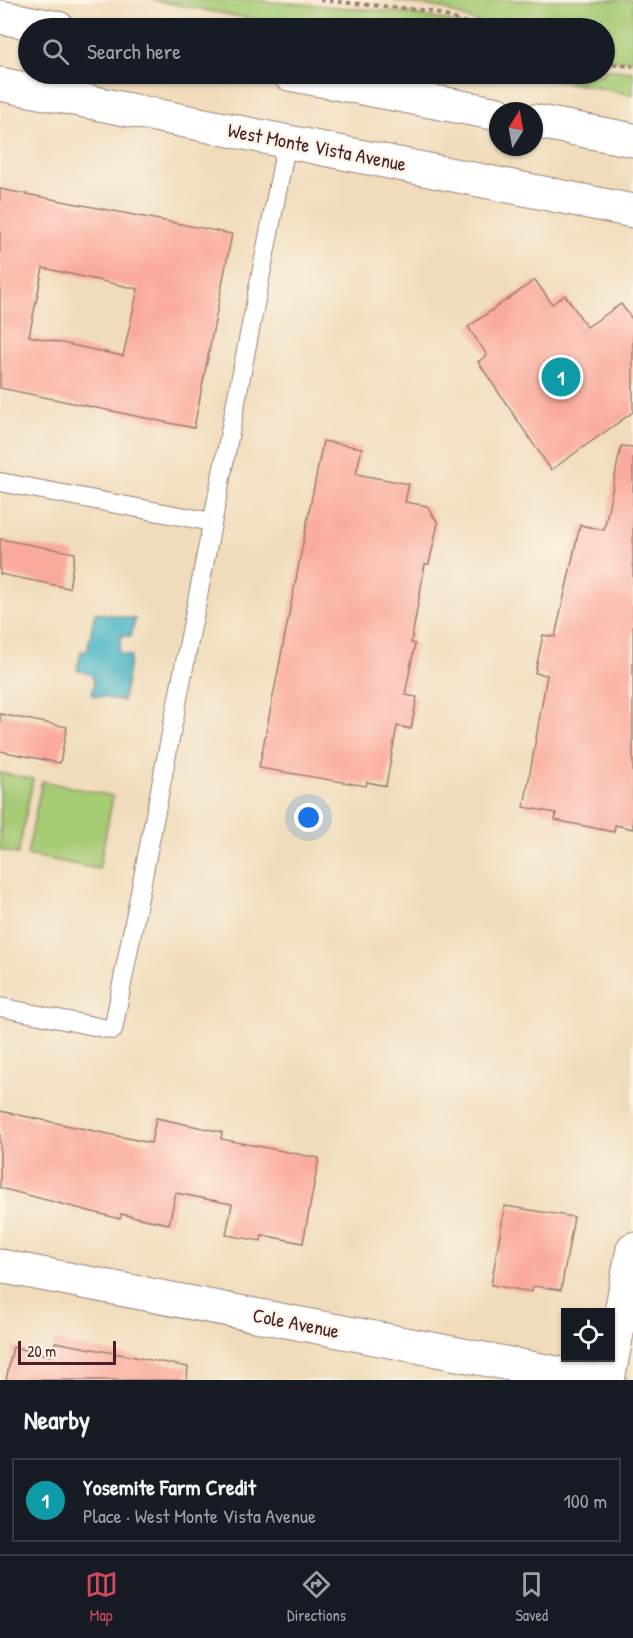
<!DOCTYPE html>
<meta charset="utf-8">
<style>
:root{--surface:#171b24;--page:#242831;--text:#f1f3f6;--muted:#9ea1a6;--line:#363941;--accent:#d1495b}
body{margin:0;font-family:"Patrick Hand",sans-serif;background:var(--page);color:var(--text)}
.controls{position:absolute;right:18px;bottom:18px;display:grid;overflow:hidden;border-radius:0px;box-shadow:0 2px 4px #0004}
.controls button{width:54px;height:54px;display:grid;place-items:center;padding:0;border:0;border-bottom:2px solid var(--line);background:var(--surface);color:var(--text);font:30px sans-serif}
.compass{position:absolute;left:489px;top:102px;width:54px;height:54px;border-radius:50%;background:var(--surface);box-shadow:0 2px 4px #0004;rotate:11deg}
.scale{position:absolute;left:18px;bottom:15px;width:98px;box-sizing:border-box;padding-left:6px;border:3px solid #4a1f2b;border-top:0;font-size:16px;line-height:21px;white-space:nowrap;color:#4a1f2b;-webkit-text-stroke:4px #fcf5e5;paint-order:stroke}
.you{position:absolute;left:309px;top:818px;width:21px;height:21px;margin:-15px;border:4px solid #fff;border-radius:50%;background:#1a73e8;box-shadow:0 0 0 9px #1a73e833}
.badge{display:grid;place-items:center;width:39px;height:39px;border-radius:50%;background:var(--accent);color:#fff;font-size:20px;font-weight:700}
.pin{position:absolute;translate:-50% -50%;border:3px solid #fff;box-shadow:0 2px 6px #0006}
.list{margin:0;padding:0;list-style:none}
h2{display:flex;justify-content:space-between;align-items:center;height:78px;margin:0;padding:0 24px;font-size:26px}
h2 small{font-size:20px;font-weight:400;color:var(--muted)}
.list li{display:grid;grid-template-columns:39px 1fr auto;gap:18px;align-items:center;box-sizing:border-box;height:84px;margin:0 12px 12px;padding:0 12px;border:2px solid var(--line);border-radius:0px}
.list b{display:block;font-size:22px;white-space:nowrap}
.list p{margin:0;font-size:20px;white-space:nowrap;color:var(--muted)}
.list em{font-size:20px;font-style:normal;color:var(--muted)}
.icon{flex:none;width:33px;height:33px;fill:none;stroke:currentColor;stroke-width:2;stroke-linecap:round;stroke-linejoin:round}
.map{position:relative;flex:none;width:633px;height:1380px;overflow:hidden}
.search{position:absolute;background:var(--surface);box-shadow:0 2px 4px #0004;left:18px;right:18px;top:18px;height:66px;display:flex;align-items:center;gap:15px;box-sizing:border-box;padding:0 21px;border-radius:33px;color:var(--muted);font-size:22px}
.sheet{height:174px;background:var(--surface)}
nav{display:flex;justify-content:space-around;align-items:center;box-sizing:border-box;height:84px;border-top:2px solid var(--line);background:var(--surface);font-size:16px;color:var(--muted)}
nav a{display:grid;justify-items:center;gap:3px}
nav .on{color:var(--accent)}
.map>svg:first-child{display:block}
</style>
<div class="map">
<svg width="633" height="1380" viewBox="0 0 633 1380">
<rect width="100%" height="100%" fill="#fcf5e5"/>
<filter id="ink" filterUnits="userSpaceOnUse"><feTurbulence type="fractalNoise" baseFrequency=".0167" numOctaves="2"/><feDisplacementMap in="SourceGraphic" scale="12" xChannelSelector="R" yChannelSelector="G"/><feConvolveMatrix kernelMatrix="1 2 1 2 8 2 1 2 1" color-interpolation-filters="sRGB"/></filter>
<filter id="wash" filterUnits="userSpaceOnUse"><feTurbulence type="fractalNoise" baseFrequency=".008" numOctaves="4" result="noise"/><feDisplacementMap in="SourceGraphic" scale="24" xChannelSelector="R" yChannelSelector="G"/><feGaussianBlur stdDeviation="1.35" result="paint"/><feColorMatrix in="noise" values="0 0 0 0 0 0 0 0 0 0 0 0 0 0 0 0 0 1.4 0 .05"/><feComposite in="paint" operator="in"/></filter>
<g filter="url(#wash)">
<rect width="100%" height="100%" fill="#f0dcbc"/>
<g fill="#a6cb75" stroke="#787550" stroke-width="1.5">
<path d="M 153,0 L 252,0 L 408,13 L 444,20 L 471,28 L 298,28 Z"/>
<path d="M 392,0 L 633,0 L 633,61 L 605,59 L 604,28 L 492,28 L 441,8 Z"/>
<path d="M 605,69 L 633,72 L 633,95 L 526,74 L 604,74 Z"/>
<path d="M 0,773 L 33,779 L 18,854 L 0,850 Z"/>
<path d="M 42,781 L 113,796 L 99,869 L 27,855 Z"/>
</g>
<path fill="#47b4c4" stroke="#486a78" stroke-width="1.5" d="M 95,612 L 135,619 L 131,637 L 122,635 L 119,653 L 131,656 L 123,701 L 92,695 L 94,682 L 92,675 L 77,670 L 81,651 L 87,651 Z"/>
<g id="blocks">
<g fill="#faaa9d" fill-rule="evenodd">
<path d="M 0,189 L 232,234 L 194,428 L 0,388 ZM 43,268 L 138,289 L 123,356 L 29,336 Z"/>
<path d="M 535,280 L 552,304 L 565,295 L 587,327 L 621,304 L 633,320 L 633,412 L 551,470 L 478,362 L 487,355 L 468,327 Z"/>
<path d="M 323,441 L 362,448 L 356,474 L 409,484 L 405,502 L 427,506 L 438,523 L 429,564 L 425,564 L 411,643 L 415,644 L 405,695 L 417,697 L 411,729 L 397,726 L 386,786 L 367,782 L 366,786 L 259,768 Z"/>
<path d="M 621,446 L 633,447 L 633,829 L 615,825 L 614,832 L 555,820 L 556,813 L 524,807 L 547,675 L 535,673 L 543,635 L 555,637 L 580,525 L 604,530 Z"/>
<path d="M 0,539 L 75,553 L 69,588 L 0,574 Z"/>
<path d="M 0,714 L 67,727 L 60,763 L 0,751 Z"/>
<path d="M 0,1111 L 151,1143 L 156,1118 L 222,1132 L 221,1139 L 319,1158 L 303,1243 L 262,1235 L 261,1241 L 226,1235 L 232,1204 L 176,1193 L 169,1224 L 121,1214 L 120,1219 L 0,1188 Z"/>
<path d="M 505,1206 L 574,1217 L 561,1290 L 533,1286 L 532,1292 L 491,1285 Z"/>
<path d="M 55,1342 L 188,1367 L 187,1380 L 6,1380 L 13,1347 L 52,1356 Z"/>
</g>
</g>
</g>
<g filter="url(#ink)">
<use href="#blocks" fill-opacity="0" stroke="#9d7e74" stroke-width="1.5"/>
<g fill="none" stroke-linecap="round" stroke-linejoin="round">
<g stroke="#9d7e74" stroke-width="20">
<g id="service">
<path d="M 0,482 L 212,522"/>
<path d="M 0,1007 L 113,1030 L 287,141"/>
</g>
</g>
<g stroke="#9d7e74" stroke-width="35">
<path id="minor" d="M 0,1266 L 593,1380"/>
</g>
<g stroke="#9d7e74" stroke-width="35">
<path id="tertiary" d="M 608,1380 L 633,1249"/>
</g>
<g stroke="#9d7e74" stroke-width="35">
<g id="secondary">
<path d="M 0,17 L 58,28"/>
<path d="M 289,74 L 498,114"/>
<path d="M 0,84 L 633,211"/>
<path d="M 534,121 L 633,140"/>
</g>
</g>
<g stroke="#9d7e74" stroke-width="4" stroke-dasharray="4.5 4.5" stroke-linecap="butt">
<path d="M 320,0 L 430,11 L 482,28"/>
<path d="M 604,64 L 633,66"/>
</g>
<use href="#service" stroke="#fff" stroke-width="18"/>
<use href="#minor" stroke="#fff" stroke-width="33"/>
<use href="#tertiary" stroke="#fff" stroke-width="33"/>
<use href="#secondary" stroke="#fff" stroke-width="33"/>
</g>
</g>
<g text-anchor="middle" stroke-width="5" stroke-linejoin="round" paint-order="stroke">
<g font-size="20" fill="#4a1f2b" stroke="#fcf5e5">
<text transform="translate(317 147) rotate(11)" y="7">West Monte Vista Avenue</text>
<text transform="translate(296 1323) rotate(11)" y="7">Cole Avenue</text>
</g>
</g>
</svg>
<div class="controls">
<button><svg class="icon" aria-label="locate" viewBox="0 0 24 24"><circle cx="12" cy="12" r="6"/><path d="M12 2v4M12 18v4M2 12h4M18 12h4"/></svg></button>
</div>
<svg class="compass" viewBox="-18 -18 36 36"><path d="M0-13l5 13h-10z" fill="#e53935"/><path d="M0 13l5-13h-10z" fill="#9ea1a6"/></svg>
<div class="scale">20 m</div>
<div class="you"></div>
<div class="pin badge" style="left:561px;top:377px;background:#0f9aa8">1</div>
<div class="search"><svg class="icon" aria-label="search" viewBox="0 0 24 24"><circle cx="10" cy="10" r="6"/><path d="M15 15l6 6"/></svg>Search here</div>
</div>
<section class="sheet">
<h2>Nearby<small></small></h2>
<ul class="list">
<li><span class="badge" style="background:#0f9aa8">1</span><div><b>Yosemite Farm Credit</b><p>Place · West Monte Vista Avenue</p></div><em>100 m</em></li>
</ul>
</section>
<nav>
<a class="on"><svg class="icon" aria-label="map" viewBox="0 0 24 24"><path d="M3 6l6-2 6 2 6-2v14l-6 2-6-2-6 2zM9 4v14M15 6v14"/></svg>Map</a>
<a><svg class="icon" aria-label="directions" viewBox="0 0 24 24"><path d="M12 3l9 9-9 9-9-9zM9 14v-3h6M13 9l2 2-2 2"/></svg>Directions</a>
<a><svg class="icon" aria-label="saved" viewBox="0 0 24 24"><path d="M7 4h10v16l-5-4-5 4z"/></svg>Saved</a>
</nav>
